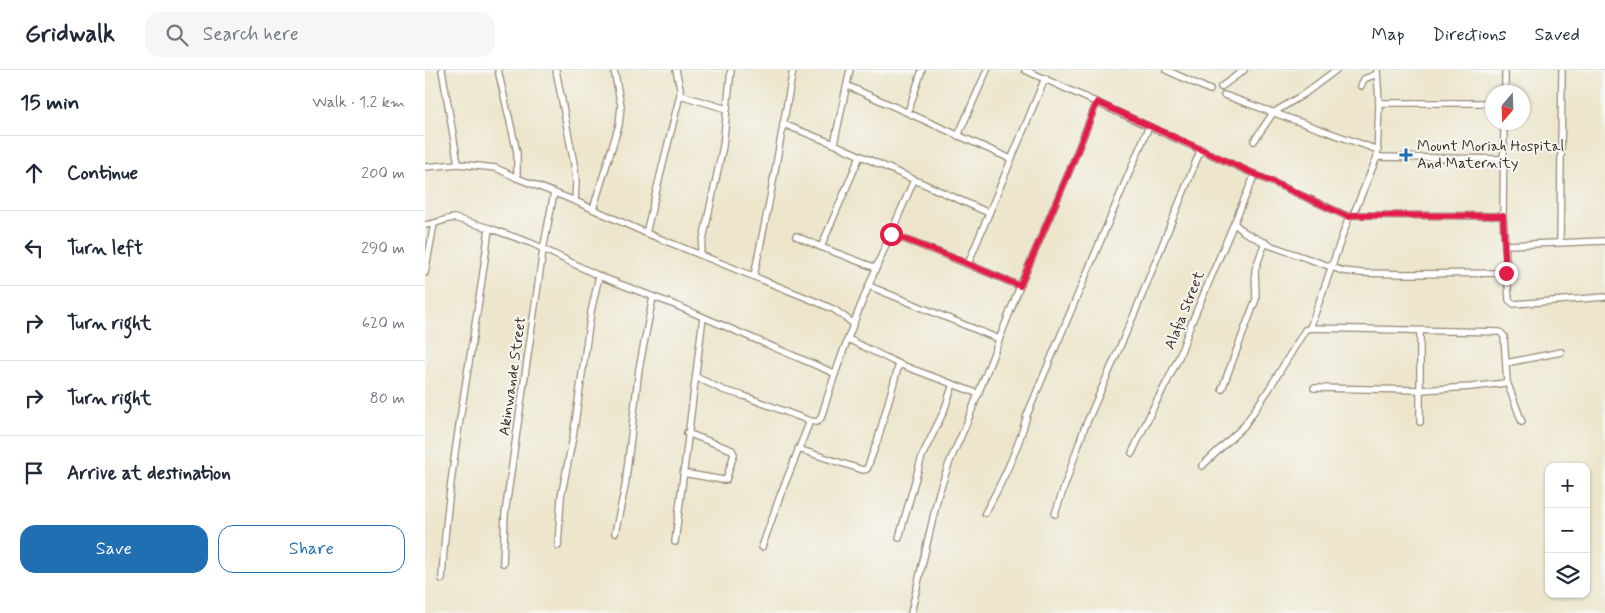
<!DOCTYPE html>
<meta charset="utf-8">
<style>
:root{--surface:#fff;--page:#f6f6f7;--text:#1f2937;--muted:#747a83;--line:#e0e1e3;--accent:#1f6fb2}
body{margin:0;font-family:Mynerve,sans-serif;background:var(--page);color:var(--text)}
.controls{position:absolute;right:15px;bottom:15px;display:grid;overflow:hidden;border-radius:10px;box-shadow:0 1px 4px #0004}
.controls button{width:45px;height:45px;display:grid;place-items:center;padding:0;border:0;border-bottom:1px solid var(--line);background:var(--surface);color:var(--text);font:25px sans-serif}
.compass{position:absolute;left:1060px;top:15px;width:45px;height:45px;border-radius:50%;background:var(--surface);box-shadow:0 1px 4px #0004;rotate:199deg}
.stop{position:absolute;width:15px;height:15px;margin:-11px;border:4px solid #e11d48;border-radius:50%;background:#fff}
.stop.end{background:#e11d48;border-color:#fff;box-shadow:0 1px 5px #0008}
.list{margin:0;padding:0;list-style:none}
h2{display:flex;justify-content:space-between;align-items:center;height:65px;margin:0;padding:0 20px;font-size:21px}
h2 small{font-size:16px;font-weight:400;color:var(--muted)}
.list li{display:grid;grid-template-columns:32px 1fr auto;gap:15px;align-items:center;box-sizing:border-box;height:75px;padding:0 20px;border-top:1px solid var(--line)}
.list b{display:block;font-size:19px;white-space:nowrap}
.list em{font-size:16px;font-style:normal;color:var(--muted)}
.actions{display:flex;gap:10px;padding:15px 20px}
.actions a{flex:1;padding:11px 0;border:1px solid var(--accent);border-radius:15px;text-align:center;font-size:18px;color:var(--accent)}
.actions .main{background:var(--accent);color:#fff}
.icon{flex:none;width:28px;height:28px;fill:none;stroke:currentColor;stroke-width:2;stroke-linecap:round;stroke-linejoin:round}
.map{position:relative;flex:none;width:1180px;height:543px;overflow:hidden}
header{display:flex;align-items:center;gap:30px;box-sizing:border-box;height:70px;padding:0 25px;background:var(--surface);border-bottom:1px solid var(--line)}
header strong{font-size:24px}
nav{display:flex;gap:28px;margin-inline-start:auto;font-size:18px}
.search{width:350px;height:45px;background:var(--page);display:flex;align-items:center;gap:12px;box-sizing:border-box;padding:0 18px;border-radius:15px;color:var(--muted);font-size:19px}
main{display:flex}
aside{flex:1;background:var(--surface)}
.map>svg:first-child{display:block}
</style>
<header>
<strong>Gridwalk</strong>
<div class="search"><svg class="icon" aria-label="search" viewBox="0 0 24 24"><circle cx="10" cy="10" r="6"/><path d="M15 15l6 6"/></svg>Search here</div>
<nav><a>Map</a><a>Directions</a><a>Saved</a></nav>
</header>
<main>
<aside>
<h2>15 min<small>Walk · 1.2 km</small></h2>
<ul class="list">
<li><svg class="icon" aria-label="ahead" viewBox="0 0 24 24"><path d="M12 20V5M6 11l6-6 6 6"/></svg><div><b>Continue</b></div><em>200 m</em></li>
<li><svg class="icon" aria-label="left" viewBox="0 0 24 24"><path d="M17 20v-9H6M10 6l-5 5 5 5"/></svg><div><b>Turn left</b></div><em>290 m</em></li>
<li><svg class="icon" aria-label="right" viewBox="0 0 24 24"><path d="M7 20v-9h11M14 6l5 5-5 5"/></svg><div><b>Turn right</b></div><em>620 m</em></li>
<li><svg class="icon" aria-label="right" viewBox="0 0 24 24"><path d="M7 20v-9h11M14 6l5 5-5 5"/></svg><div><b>Turn right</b></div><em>80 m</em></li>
<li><svg class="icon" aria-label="arrive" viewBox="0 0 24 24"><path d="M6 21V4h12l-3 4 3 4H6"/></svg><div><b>Arrive at destination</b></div></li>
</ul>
<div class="actions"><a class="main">Save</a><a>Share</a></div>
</aside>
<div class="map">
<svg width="1180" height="543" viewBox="0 0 1180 543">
<rect width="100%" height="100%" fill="#f6f6f2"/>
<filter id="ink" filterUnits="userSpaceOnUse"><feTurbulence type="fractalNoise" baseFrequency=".02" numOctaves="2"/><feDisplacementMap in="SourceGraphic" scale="10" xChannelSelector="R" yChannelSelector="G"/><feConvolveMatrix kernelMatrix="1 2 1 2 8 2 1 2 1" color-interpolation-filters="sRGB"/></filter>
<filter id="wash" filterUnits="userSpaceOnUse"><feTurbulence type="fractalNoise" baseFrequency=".0096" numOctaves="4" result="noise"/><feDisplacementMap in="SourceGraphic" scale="20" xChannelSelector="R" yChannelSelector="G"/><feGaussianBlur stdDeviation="1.12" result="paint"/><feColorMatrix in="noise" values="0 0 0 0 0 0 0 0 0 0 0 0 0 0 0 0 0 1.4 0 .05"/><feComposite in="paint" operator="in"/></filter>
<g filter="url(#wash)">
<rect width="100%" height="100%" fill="#ede6cc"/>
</g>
<g filter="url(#ink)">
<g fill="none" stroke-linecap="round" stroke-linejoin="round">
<g stroke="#948875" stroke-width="8">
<g id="minor">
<path d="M 17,0 L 33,94"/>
<path d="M 73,0 L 92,82 L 92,108"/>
<path d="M 131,0 L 150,99 L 151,113 L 150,131"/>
<path d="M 600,0 L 924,147"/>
<path d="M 741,0 L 785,20"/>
<path d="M 423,16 L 586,89"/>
<path d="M 936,16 L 939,9 L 952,4"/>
<path d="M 796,17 L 819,0"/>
<path d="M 1080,22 L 1080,0"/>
<path d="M 255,25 L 302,39"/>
<path d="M 799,25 L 953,80"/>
<path d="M 954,33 L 1068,33"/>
<path d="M 483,42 L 497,0"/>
<path d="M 1079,52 L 1078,146 L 1084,230 L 1089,234 L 1180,227"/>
<path d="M 358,54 L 409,74 L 564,143"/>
<path d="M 533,66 L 562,0"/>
<path d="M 829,71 L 848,43 L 879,24 L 911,0"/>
<path d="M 409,74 L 425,0"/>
<path d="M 435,86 L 396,177 L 451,198"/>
<path d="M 952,87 L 1078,89"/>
<path d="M 0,97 L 33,94 L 71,98 L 92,108 L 150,131 L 221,163 L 392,232 L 410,240 L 429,254"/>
<path d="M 168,139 L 194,55 L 196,36 L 189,0"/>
<path d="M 928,145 L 1078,146"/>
<path d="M 809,153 L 819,162 L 844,175 L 918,201 L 937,203 L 981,204 L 1081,203"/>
<path d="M 0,155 C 11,154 19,149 29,148 L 64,158 L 106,173 L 174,206 L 250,235 L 409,303"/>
<path d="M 221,163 L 255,25 L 255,18 L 251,0"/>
<path d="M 466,164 L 523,186 L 595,216"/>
<path d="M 371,166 L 396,177"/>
<path d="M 1135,172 L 1137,0"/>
<path d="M 1080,175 L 1180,171"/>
<path d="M 275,184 L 298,76 L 306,0"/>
<path d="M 543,194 L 620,8"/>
<path d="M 0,203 L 9,154"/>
<path d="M 329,206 L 345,128 L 368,0"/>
<path d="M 444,216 L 574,269"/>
<path d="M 885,258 L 924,147 L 928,145 L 952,87 L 954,33 L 952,0"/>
<path d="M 995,261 L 995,352"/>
<path d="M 423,269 L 474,294 L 554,324"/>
<path d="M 1081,293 L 1136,282"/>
<path d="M 271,307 L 298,320 L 319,326 L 385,351 L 392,352 L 396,348 C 420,267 455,188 489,110"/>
<path d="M 1082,312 L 1097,352"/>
<path d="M 797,319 L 831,229 L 830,200 L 840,172"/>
<path d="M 373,379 L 438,400 L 442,399 L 453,369 L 474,294"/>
<path d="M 707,383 L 729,336 L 742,312 L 754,287 L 766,254 L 830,104"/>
<path d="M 777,396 L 819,356 L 844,319 L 880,260 L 885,258 L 1075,262 L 1079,266 L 1082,312 L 1080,313 L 1046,317 L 995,320 L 889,318"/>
<path d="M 258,403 L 298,410 L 301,410 L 309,384 L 307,380 L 262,363"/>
<path d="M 560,443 C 578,411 593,380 602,345 L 724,56"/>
<path d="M 630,444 L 659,359 L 711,240 L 776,79"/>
<path d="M 190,463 L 200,417 L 214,299 L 228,227"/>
<path d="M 474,468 L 497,386 L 519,341 L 528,314"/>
<path d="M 250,472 L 278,247"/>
<path d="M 133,476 L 136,427 L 148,367 L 166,242 L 174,206"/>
<path d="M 337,477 L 355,426 L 385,351"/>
<path d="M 78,493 L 80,444 L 118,180 L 129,123"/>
<path d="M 17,509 C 23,391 50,275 64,158"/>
<path d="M 486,543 L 514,422 L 525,391 L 541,355 L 595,216 L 644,102 L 672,32"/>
</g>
</g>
<use href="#minor" stroke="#fff" stroke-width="5.5"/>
</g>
</g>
<g fill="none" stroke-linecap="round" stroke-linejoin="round" filter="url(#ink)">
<path stroke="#e11d48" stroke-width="6" d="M 466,164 L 524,186 L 595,216 L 644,102 L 672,32 L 924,147 L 928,145 L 1078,146 L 1081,203"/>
</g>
<path fill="#1f6fb2" stroke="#f6f6f2" stroke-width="2" d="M978.5 77.5h5v5h5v5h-5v5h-5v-5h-5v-5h5z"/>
<g text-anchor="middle" stroke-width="4" stroke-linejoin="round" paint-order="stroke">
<g font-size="15" fill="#3b2a1e" stroke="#f6f6f2" text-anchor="start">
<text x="992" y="81">Mount Moriah Hospital<tspan x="992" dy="17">And Maternity</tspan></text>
</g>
<g font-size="15" fill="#3b2a1e" stroke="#f6f6f2">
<text transform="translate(759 240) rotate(-68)" y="5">Alafia Street</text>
<text transform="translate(87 306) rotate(-82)" y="5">Akinwande Street</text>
</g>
</g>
</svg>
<div class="controls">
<button>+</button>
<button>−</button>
<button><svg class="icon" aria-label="layers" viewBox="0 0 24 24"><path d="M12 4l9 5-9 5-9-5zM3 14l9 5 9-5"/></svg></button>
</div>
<svg class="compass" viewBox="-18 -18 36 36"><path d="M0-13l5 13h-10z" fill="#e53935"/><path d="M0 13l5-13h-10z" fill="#747a83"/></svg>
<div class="stop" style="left:466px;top:164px"></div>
<div class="stop end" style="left:1081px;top:203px"></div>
</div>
</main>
